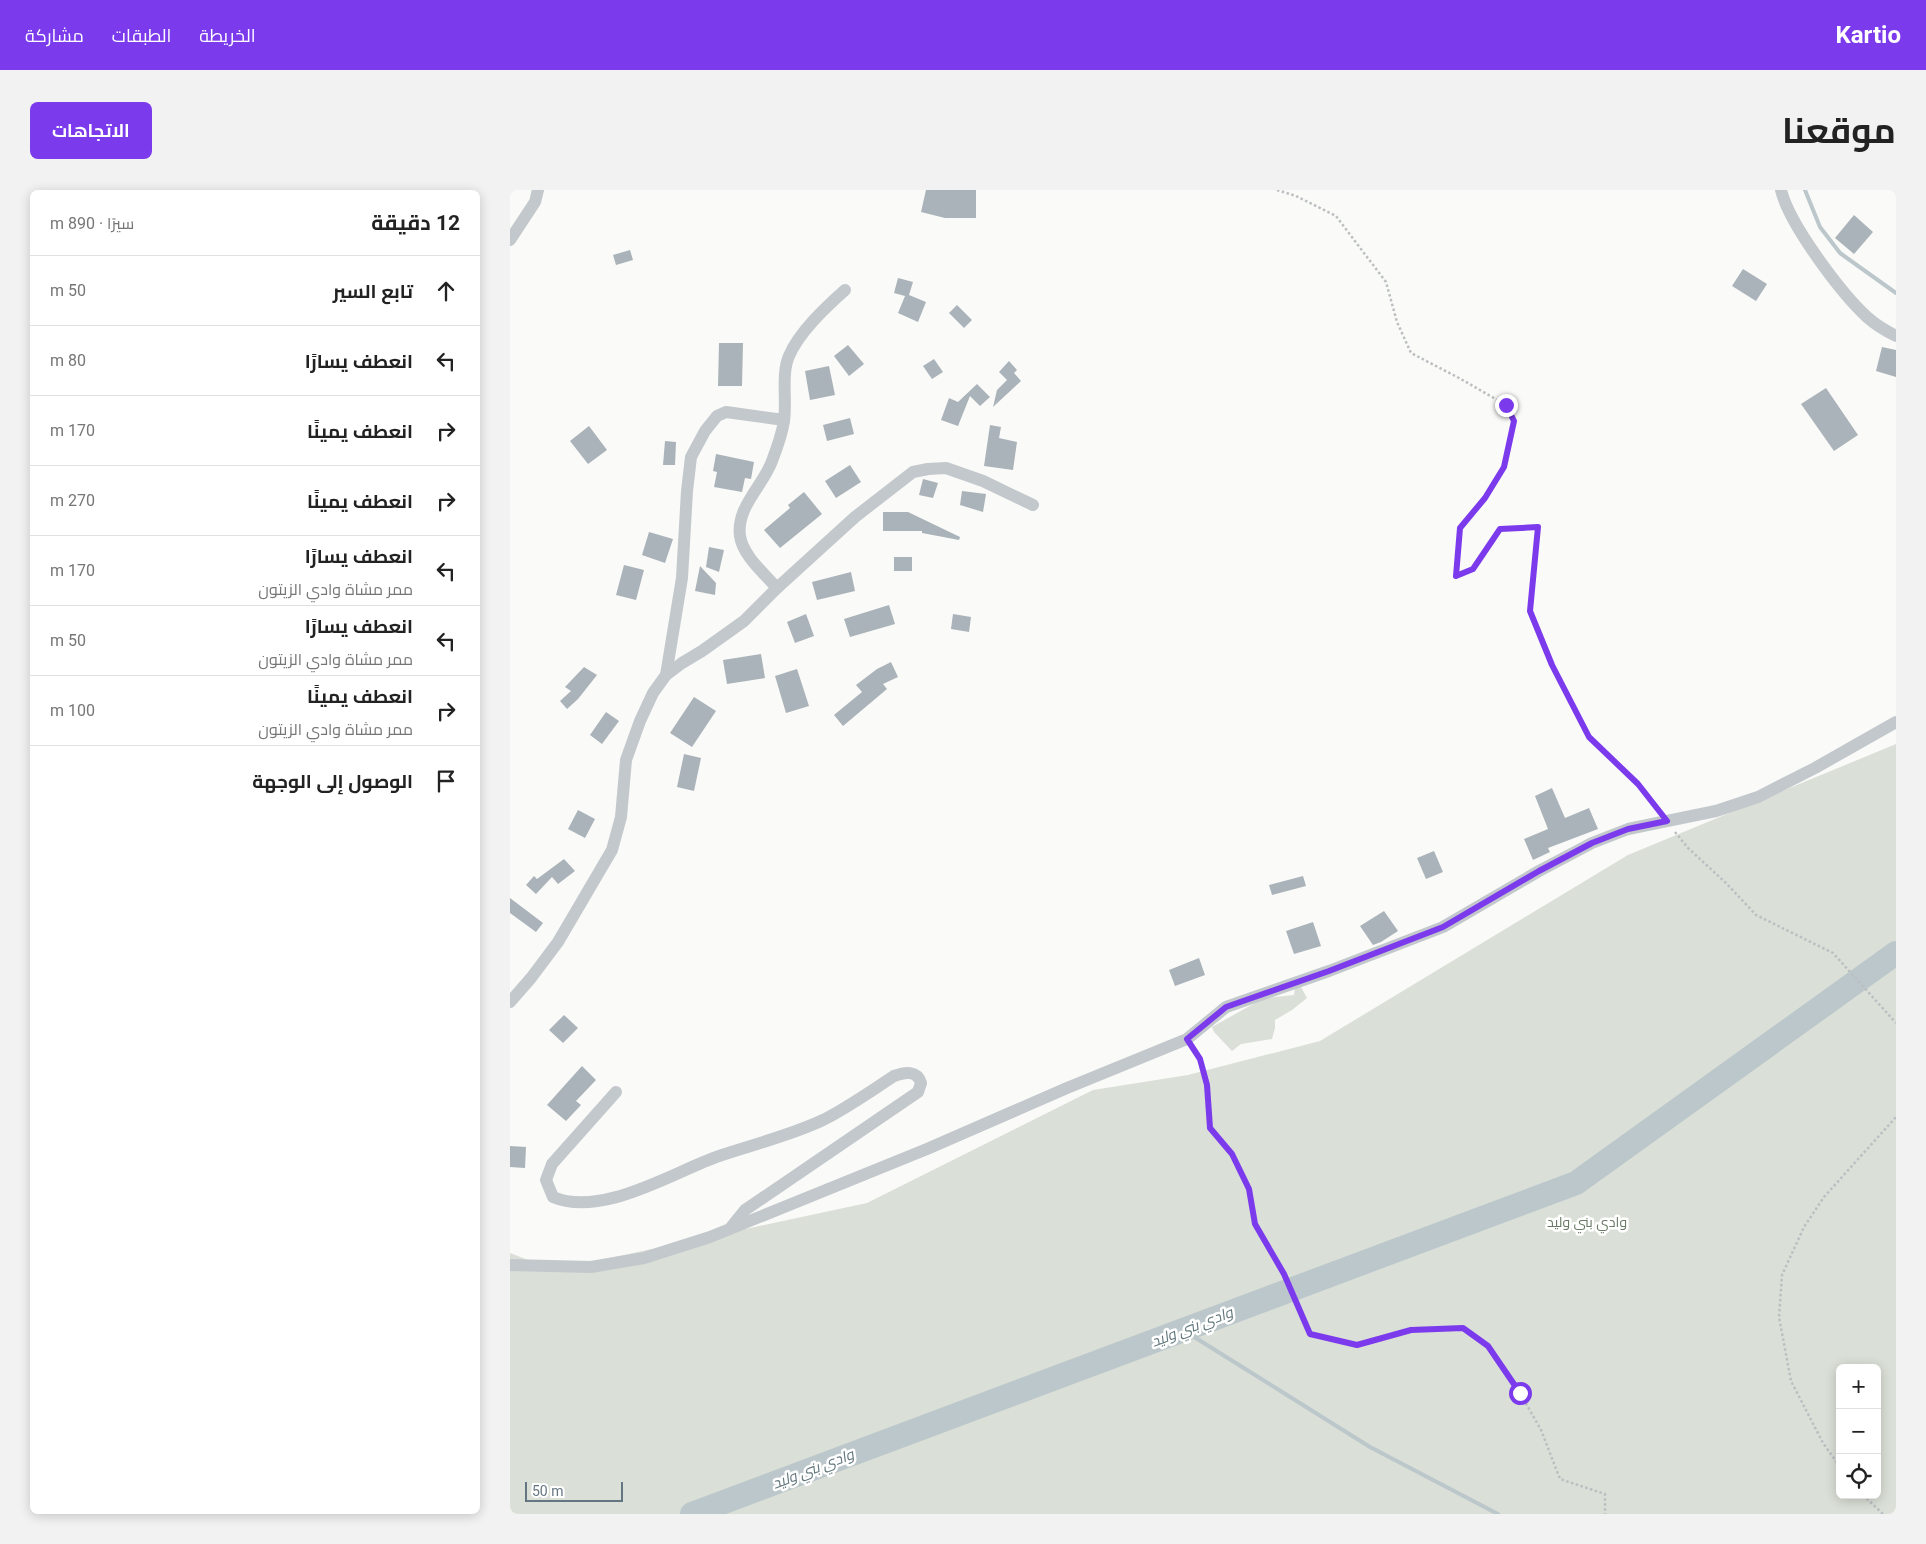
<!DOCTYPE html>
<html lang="ar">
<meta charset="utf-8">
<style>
:root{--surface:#fff;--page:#f2f2f2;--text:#222;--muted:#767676;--line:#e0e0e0;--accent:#7c3aed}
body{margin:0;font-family:Roboto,Cairo,sans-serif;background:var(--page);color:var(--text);direction:rtl}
.controls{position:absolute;right:15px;bottom:15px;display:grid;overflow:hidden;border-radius:8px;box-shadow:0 2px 12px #0003}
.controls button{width:45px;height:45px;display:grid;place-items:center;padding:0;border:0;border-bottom:1px solid var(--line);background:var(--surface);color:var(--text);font:25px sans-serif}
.scale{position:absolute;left:15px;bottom:12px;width:98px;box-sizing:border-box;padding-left:5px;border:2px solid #657683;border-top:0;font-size:14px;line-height:18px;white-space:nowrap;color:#657683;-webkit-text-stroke:4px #fff;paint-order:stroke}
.stop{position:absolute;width:15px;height:15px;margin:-11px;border:4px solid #7c3aed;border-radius:50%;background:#fff}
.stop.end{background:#7c3aed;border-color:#fff;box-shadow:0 1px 5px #0008}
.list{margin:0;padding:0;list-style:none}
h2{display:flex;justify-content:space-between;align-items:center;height:65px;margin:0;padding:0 20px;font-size:21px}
h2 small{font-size:16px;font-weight:400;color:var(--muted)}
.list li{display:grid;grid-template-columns:32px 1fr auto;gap:15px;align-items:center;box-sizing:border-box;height:70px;padding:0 20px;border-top:1px solid var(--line)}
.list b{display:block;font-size:19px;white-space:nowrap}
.list p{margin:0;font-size:16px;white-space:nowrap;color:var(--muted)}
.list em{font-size:16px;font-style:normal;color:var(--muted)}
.icon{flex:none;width:28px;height:28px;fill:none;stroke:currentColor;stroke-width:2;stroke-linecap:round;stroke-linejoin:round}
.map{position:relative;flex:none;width:1386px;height:1324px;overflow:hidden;direction:ltr;border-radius:8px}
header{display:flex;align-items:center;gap:30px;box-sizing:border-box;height:70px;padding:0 25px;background:var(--accent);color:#fff}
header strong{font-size:24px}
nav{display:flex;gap:28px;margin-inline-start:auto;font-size:18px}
.intro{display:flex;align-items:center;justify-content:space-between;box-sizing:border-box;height:120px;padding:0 30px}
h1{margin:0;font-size:35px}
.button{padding:12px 22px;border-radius:8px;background:var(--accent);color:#fff;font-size:18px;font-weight:700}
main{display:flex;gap:30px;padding:0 30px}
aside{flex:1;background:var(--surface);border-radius:8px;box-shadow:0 2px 12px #0003}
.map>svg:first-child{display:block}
</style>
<header>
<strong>Kartio</strong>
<nav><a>الخريطة</a><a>الطبقات</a><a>مشاركة</a></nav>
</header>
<div class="intro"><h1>موقعنا</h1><a class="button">الاتجاهات</a></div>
<main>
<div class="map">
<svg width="1386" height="1324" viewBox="0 0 1386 1324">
<rect width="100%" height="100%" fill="#fafaf8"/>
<g fill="#dadfd7" fill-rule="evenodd">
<path d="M 1386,554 L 1386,1324 L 0,1324 L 0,1063 L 44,1080 L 357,1013 L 583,900 L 678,885 L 810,851 L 1118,665 ZM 1330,1178 L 1367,1178 L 1367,1305 L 1330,1305 Z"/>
<path d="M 791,797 L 797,808 L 782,820 L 765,830 L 765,838 L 762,849 L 731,854 L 722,861 L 704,842 L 702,837 L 754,808 L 784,805 L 785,798 Z"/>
</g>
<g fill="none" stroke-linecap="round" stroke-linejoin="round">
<g stroke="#bbc7cb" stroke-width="4">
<path d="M 1295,0 L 1310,37 L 1330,63 L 1386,103"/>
<path d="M 673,1140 L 860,1257 L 988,1324"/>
</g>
<path stroke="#bbc7cb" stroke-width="24" d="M 182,1324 L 1066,993 L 1386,763"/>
</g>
<g fill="#aab3b9">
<path d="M 416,0 L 466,0 L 466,28 L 435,28 L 411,22 Z"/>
<path d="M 1344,25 L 1363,42 L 1344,64 L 1325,48 Z"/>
<path d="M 120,60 L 123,70 L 106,75 L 103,65 Z"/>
<path d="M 1233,79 L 1257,94 L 1246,111 L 1222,96 Z"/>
<path d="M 388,88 L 403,92 L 399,105 L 416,112 L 408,132 L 388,123 L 395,106 L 384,103 Z"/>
<path d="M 447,115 L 462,130 L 454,138 L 439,123 Z"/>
<path d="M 209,153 L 233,153 L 232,196 L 208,196 Z"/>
<path d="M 338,155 L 354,174 L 339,186 L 324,166 Z"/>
<path d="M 1372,157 L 1386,160 L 1386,187 L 1366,181 Z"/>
<path d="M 424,169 L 433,182 L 422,189 L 413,176 Z"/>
<path d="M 499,171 L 507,180 L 500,187 L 504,183 L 511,191 L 483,217 L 487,200 L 497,190 L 489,182 Z"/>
<path d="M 319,176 L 325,205 L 300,210 L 295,181 Z"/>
<path d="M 467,194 L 480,207 L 470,216 L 460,206 L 448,236 L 431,230 L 439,208 L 448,212 Z"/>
<path d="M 1316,198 L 1348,245 L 1324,261 L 1291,214 Z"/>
<path d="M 340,228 L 344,244 L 317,251 L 313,235 Z"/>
<path d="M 480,235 L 491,237 L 489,248 L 507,252 L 503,280 L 474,276 Z"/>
<path d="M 79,236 L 97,260 L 78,274 L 60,251 Z"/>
<path d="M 155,251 L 166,252 L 165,275 L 153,275 Z"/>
<path d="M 206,264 L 244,272 L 241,289 L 235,288 L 232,302 L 204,297 L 207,282 L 203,281 Z"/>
<path d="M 340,275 L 351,292 L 326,308 L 315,291 Z"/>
<path d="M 413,289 L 428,293 L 423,308 L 409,305 Z"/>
<path d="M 452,301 L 476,304 L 473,322 L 450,315 Z"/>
<path d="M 294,302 L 312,324 L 270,358 L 254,340 L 280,318 L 278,315 Z"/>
<path d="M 373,322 L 398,322 L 450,347 L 449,350 L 412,343 L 412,341 L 373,341 Z"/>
<path d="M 139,342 L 163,349 L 155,373 L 132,365 Z"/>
<path d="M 199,357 L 214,360 L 209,382 L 196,377 Z"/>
<rect x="384" y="367" width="18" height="14"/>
<path d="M 114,375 L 134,380 L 126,410 L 106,405 Z"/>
<path d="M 190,376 L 206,393 L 205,405 L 185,401 Z"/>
<path d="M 341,382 L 345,401 L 307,410 L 302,392 Z"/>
<path d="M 379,415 L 385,434 L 340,447 L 334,429 Z"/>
<path d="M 296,424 L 304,446 L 285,453 L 277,432 Z"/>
<path d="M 443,424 L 461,427 L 459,442 L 441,439 Z"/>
<path d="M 251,464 L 255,488 L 217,494 L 213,470 Z"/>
<path d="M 381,472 L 388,487 L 373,494 L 377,499 L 333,536 L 324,525 L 352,502 L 346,495 L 367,479 Z"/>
<path d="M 74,477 L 87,485 L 68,509 L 57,519 L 50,511 L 61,501 L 55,497 Z"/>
<path d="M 287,479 L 299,516 L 276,523 L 265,486 Z"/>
<path d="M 184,507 L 206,521 L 182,557 L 160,543 Z"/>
<path d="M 96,522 L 109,531 L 92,554 L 80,545 Z"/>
<path d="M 174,564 L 191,568 L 184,601 L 167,597 Z"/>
<path d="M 1042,598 L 1055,628 L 1079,618 L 1088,639 L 1038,658 L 1040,662 L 1023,670 L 1014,649 L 1038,639 L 1025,606 Z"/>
<path d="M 68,620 L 85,629 L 75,648 L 58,639 Z"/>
<path d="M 924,661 L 933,682 L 916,689 L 907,668 Z"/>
<path d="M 54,669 L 65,681 L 48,694 L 42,687 L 26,704 L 16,695 L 24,686 L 27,689 Z"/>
<path d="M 793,686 L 796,696 L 762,705 L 759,695 Z"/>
<path d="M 0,708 L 33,733 L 26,742 L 0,723 Z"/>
<path d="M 874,721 L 888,741 L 871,752 L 863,755 L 850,736 Z"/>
<path d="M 803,732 L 811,756 L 784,764 L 776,741 Z"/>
<path d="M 689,768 L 695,785 L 665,796 L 659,780 Z"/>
<path d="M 54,825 L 68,838 L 53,853 L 39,840 Z"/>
<path d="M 72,876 L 86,890 L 66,911 L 71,915 L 56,931 L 37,915 Z"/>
<path d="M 0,956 L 16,957 L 15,978 L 0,977 Z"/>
</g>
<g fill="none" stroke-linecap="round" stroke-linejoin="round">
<g stroke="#bbbfc2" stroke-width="2.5" stroke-dasharray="2.5 2.5" stroke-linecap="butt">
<path d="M 767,0 L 786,6 L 826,26 L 876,92 L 887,132 L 901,163 L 949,188 L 996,215 L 1004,231 L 994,277 L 975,308 L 950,338 L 946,385 L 963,379 L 990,339 L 1028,337 L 1020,421 L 1042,475 L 1079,547 L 1128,594 L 1148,620"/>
<path d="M 1165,642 L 1178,658 L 1216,693 L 1246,725 L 1323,763 L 1386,833"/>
<path d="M 683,858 L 690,869 L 697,895 L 701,938 L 722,964 L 739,999 L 745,1033 L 774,1084 L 800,1144 L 847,1155 L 901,1140 L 953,1138 L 978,1155 L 1010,1203 L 1031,1240 L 1050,1289 L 1095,1304 L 1095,1324"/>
<path d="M 1330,1277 L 1313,1253 L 1281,1191 L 1269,1127 L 1272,1085 L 1294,1037 L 1314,1007 L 1386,927"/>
<path d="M 1353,1305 L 1373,1324"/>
</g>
<g stroke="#c3c8cc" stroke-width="12">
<path d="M 1271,0 C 1279,34 1331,103 1357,127 C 1366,135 1376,141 1386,146"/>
<path d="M 0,50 L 25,12 L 28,0"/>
<path d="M 267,398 C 254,383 233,366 230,346 C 226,317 253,296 262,271 C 267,258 272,244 274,231 C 277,211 271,184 279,166 C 289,142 316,117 335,100"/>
<path d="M 156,485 L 172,388 L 177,301 L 181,267 L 195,241 L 207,226 L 216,222 L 274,230"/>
<path d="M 0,812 L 21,788 L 48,752 L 102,660 L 111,627 L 116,570 L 130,531 L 143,503 L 156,485 L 172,473 L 192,461 L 234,431 L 267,398 L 345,327 L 403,282 L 418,279 L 436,278 L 473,291 L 523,315"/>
<path d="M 106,902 L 42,974 L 36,990 L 43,1007 C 92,1028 163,982 209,966 C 244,954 279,946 313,930 C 337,918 361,901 384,886 C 395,882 407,880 411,893 L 408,902 L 235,1020 L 222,1036"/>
<path d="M 0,1075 L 81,1077 L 134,1068 L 200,1047 L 417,959 L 557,898 L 677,849 L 716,817 L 819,781 L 933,737 L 1029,681 L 1082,653 L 1118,639 L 1206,621 L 1248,607 L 1305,578 L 1386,532"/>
</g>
</g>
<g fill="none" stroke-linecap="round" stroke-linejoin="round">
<path stroke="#7c3aed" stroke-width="6" d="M 996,215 L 1004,231 L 994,277 L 975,308 L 950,338 L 946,386 L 963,379 L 990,339 L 1028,337 L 1020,421 L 1042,475 L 1079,547 L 1128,594 L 1157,631 L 1118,639 L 1082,653 L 1029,681 L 933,737 L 819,781 L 716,817 L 677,849 L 690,869 L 697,895 L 700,938 L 722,964 L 739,999 L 745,1034 L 774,1084 L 800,1144 L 847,1155 L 901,1140 L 953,1138 L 978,1156 L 1010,1203"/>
</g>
<g text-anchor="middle" stroke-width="5" stroke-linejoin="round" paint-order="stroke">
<g font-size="14" fill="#687a64" stroke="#fff">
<text x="1077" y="1037">وادي بني وليد</text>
</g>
<g font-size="15" font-style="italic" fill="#60757c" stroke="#fff">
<text transform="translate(682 1137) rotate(-21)" y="5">وادي بني وليد</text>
<text transform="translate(303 1279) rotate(-21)" y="5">وادي بني وليد</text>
</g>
</g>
</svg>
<div class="controls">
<button>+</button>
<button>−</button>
<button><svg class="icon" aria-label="locate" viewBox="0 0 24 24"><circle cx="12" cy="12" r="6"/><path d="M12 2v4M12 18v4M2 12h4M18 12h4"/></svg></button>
</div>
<div class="scale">50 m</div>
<div class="stop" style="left:1010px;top:1203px"></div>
<div class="stop end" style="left:996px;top:215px"></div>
</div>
<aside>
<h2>12 دقيقة<small>سيرًا · 890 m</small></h2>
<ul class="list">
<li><svg class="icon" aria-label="ahead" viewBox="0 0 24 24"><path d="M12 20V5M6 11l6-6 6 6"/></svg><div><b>تابع السير</b></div><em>50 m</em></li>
<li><svg class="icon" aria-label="left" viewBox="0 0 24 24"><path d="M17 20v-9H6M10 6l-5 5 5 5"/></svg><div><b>انعطف يسارًا</b></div><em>80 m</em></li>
<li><svg class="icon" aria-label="right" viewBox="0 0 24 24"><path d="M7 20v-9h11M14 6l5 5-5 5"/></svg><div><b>انعطف يمينًا</b></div><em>170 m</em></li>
<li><svg class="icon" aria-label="right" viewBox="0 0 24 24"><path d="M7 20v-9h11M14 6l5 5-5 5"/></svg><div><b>انعطف يمينًا</b></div><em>270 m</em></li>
<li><svg class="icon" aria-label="left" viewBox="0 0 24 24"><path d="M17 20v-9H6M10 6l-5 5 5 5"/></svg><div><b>انعطف يسارًا</b><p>ممر مشاة وادي الزيتون</p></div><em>170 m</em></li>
<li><svg class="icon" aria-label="left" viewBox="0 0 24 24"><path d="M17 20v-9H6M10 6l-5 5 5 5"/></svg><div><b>انعطف يسارًا</b><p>ممر مشاة وادي الزيتون</p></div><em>50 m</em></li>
<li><svg class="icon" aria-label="right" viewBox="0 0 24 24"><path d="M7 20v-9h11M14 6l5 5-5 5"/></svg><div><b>انعطف يمينًا</b><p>ممر مشاة وادي الزيتون</p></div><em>100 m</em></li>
<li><svg class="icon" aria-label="arrive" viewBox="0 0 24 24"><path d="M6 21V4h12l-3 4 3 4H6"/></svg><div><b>الوصول إلى الوجهة</b></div></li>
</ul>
</aside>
</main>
